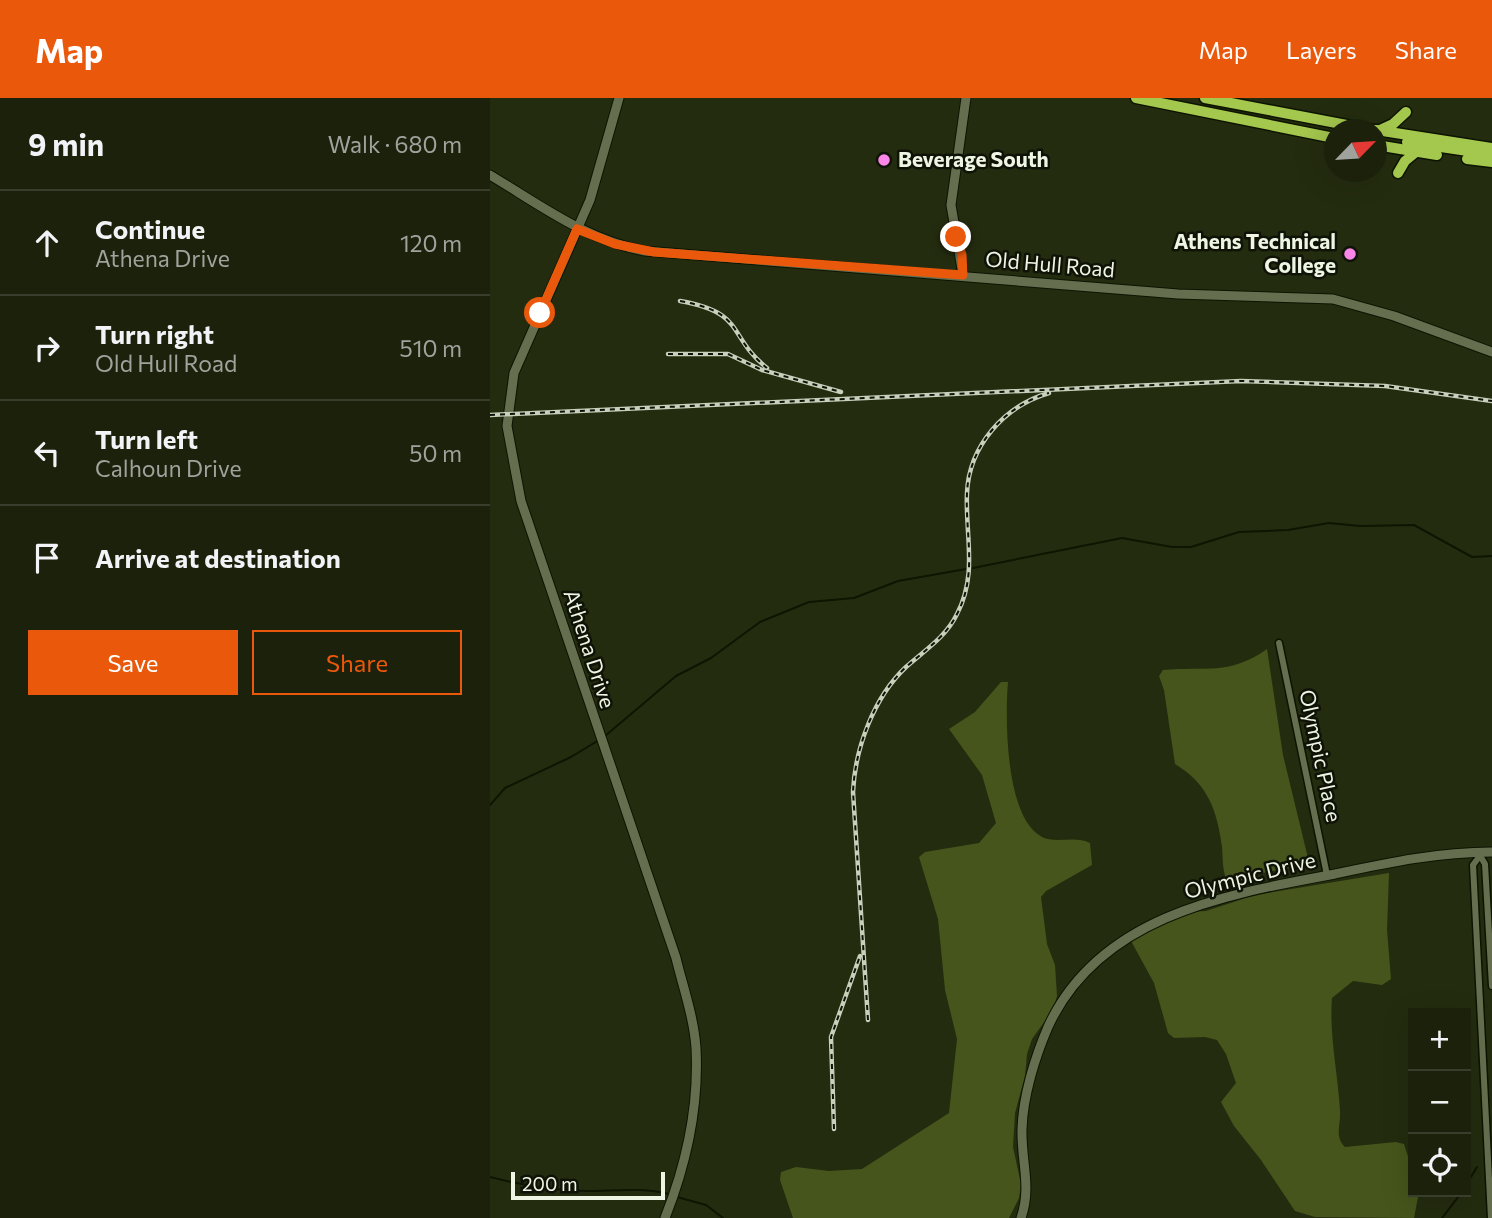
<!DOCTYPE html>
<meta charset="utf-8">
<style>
:root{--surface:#1b210b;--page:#282e19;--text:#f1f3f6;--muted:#a0a39d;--line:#393e2c;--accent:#ea580c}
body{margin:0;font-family:Commissioner,sans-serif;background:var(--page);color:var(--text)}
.controls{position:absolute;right:21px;bottom:21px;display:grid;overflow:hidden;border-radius:0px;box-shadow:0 7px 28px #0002}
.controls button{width:63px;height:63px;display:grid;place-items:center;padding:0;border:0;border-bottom:2px solid var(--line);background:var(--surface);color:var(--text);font:35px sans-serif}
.compass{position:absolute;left:834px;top:21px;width:63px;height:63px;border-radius:50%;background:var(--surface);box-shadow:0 7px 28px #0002;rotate:65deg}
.scale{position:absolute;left:21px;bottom:18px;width:154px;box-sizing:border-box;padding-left:7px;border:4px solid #eef5e3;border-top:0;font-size:19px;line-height:24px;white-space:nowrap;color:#eef5e3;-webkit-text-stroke:5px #0f1307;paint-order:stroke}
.stop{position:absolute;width:21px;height:21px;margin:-16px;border:5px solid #ea580c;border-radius:50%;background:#fff}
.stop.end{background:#ea580c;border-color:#fff;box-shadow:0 2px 7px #0008}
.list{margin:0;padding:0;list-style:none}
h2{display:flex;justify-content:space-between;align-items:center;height:91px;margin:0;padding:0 28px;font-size:30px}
h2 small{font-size:23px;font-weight:400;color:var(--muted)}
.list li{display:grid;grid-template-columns:46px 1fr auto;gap:21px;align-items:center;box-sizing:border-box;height:105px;padding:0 28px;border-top:2px solid var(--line)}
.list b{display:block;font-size:26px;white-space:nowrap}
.list p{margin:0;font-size:23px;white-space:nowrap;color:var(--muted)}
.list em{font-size:23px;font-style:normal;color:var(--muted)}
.actions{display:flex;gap:14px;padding:21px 28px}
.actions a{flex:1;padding:16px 0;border:2px solid var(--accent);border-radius:0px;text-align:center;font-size:24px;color:var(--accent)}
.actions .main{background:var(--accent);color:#fff}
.icon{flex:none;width:38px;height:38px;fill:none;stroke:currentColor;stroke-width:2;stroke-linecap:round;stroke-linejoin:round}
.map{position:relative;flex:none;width:1002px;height:1120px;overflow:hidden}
header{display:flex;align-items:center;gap:42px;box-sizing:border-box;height:98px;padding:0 35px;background:var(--accent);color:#fff}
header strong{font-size:33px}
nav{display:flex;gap:38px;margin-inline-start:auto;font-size:24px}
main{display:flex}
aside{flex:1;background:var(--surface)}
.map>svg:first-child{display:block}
</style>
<header>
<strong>Map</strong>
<nav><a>Map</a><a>Layers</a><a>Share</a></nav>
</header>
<main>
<aside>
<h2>9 min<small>Walk · 680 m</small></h2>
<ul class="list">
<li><svg class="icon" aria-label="ahead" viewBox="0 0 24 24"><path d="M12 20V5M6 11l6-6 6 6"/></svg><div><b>Continue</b><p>Athena Drive</p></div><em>120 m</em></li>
<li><svg class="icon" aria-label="right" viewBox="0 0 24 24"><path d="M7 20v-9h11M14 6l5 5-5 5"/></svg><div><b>Turn right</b><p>Old Hull Road</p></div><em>510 m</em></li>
<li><svg class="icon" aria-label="left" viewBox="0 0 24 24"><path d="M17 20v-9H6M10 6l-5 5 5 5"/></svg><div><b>Turn left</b><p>Calhoun Drive</p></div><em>50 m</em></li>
<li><svg class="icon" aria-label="arrive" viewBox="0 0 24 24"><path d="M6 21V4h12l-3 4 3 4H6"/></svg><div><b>Arrive at destination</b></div></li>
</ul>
<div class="actions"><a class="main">Save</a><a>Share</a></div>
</aside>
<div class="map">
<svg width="1002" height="1120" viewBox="0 0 1002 1120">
<rect width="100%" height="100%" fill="#242c0f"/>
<g fill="#45551b">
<path d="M 777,551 L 793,657 L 818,760 L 815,767 L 767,776 L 739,787 C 732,775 733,762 732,749 C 727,711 717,685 685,666 L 674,592 L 669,578 L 673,572 C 716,568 739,578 777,551 Z"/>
<path d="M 511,584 L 518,584 C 515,620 515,720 552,739 C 566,746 585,737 600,745 L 602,767 L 556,793 L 551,799 L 557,846 L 565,867 L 567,898 L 563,912 L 542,941 L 537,956 L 535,978 L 525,1015 L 523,1049 L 531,1086 L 529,1100 L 519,1120 L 303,1120 L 290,1082 L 291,1074 L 306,1069 L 339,1073 L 372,1071 L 459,1015 L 467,941 L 455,892 L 448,821 L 429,759 L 435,754 L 489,745 L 506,725 L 492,677 L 459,631 L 485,614 Z"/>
<path d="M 899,775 L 897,832 L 901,881 L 892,887 L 863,883 L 842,900 C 839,938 848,975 850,1013 C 851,1027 844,1038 855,1049 L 906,1044 L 914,1046 L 923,1074 L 923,1094 L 929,1094 L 924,1120 L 825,1119 L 805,1113 L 771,1062 L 744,1028 L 731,1004 L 746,985 L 736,956 L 727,942 L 715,939 L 684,940 L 678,935 L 664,885 L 640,841 L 696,814 L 716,813 L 765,797 Z"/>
</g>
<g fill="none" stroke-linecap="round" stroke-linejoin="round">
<g stroke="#0e1500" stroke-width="2">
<path d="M 483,470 L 632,440 L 682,449 L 701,449 L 749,434 L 798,432 L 839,425 L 870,428 L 924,427 L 982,459 L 1002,458"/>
<path d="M 115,638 L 186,578 L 221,560 L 270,524 L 319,504 L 364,500 L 408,483 L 476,471"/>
<path d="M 0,707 L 15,690 L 81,659 L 109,642"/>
<path d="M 0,1079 C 31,1087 65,1093 97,1093 C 124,1093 152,1089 179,1096"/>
<path d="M 976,1087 L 987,1069"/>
<path d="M 187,1099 L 216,1107 L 233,1120"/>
<path d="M 952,1120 L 972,1094"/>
</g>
<g stroke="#0d1400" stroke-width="9">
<g id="street">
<path d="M 789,545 L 837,777"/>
<path d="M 989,756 L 995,766 L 1002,888"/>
<path d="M 989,759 L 983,767 L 1001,1120"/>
</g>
</g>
<g stroke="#0d1400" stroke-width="11">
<g id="secondary">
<path d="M 129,0 L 100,102 L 24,275 L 17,328 L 31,403 L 186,860 C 193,889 204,920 206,950 C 209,1007 196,1067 175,1120"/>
<path d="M 0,77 C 50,107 96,142 155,153 L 688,196 L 843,201 L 904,218 L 1002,254"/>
<path d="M 473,177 L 461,107 L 476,0"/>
<path d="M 531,1120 C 542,1089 531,1063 532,1031 C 533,998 545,959 558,929 C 609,817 738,796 845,776 C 897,765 948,754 1002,754"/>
</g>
</g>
<g stroke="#0d1400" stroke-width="13">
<g id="highway">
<path d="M 646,0 L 844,40"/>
<path d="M 715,0 L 883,32"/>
<path d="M 886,32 L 1002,50"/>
<path d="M 890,32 L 903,26 L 916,14"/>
<path d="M 917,44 L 998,56"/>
<path d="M 886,47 L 947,57"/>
<path d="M 977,61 L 1002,64"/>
<path d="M 908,75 L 915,63 L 926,54"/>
</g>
</g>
<use href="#street" stroke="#656f4f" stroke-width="6"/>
<use href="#secondary" stroke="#656f4f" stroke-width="9"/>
<use href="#highway" stroke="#a4c74e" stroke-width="10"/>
<g stroke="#c8cfbb" stroke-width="4.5">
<g id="rail">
<path d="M 190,203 C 257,215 236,237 277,270"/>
<path d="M 178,256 L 238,256 L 272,272 L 351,294"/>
<path d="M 0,317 L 751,283 L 895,288 L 1002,303"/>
<path d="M 378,922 L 363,694 C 365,650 384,599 416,569 C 435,552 456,539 467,516 C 488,476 475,437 477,395 C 479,348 514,308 559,295"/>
<path d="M 344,1031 L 341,939 L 370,858"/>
</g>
</g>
<use href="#rail" stroke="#0f1307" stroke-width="2" stroke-dasharray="5" stroke-linecap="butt"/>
</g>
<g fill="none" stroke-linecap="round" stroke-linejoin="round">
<path stroke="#ea580c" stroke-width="9" d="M 50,215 L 87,131 L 125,146 L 164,154 L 473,177 L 472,157 L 466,139"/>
</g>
<g fill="#fa87e7" stroke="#0f1307" stroke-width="2.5">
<circle cx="394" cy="62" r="7"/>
<circle cx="860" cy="156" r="7"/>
</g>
<g text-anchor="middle" stroke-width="5" stroke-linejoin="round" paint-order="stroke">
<g font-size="21" font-weight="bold" fill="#eef5e3" stroke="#0f1307" text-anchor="start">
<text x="408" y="69">Beverage South</text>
<text x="846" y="151" text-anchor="end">Athens Technical<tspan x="846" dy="24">College</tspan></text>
</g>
<g font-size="21" fill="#eef5e3" stroke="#0f1307">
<text transform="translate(560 167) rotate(5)" y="7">Old Hull Road</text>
<text transform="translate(99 551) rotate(72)" y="7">Athena Drive</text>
<text transform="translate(830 658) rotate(78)" y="7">Olympic Place</text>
<text transform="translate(760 778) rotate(-14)" y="7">Olympic Drive</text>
</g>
</g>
</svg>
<div class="controls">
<button>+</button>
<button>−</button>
<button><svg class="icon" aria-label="locate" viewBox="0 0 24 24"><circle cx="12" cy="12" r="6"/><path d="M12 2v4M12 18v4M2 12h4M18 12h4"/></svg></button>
</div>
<svg class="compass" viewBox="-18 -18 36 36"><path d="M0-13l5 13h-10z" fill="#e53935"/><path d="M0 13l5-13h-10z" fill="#a0a39d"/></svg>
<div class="scale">200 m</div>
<div class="stop" style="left:50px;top:215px"></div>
<div class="stop end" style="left:466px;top:139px"></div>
</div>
</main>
